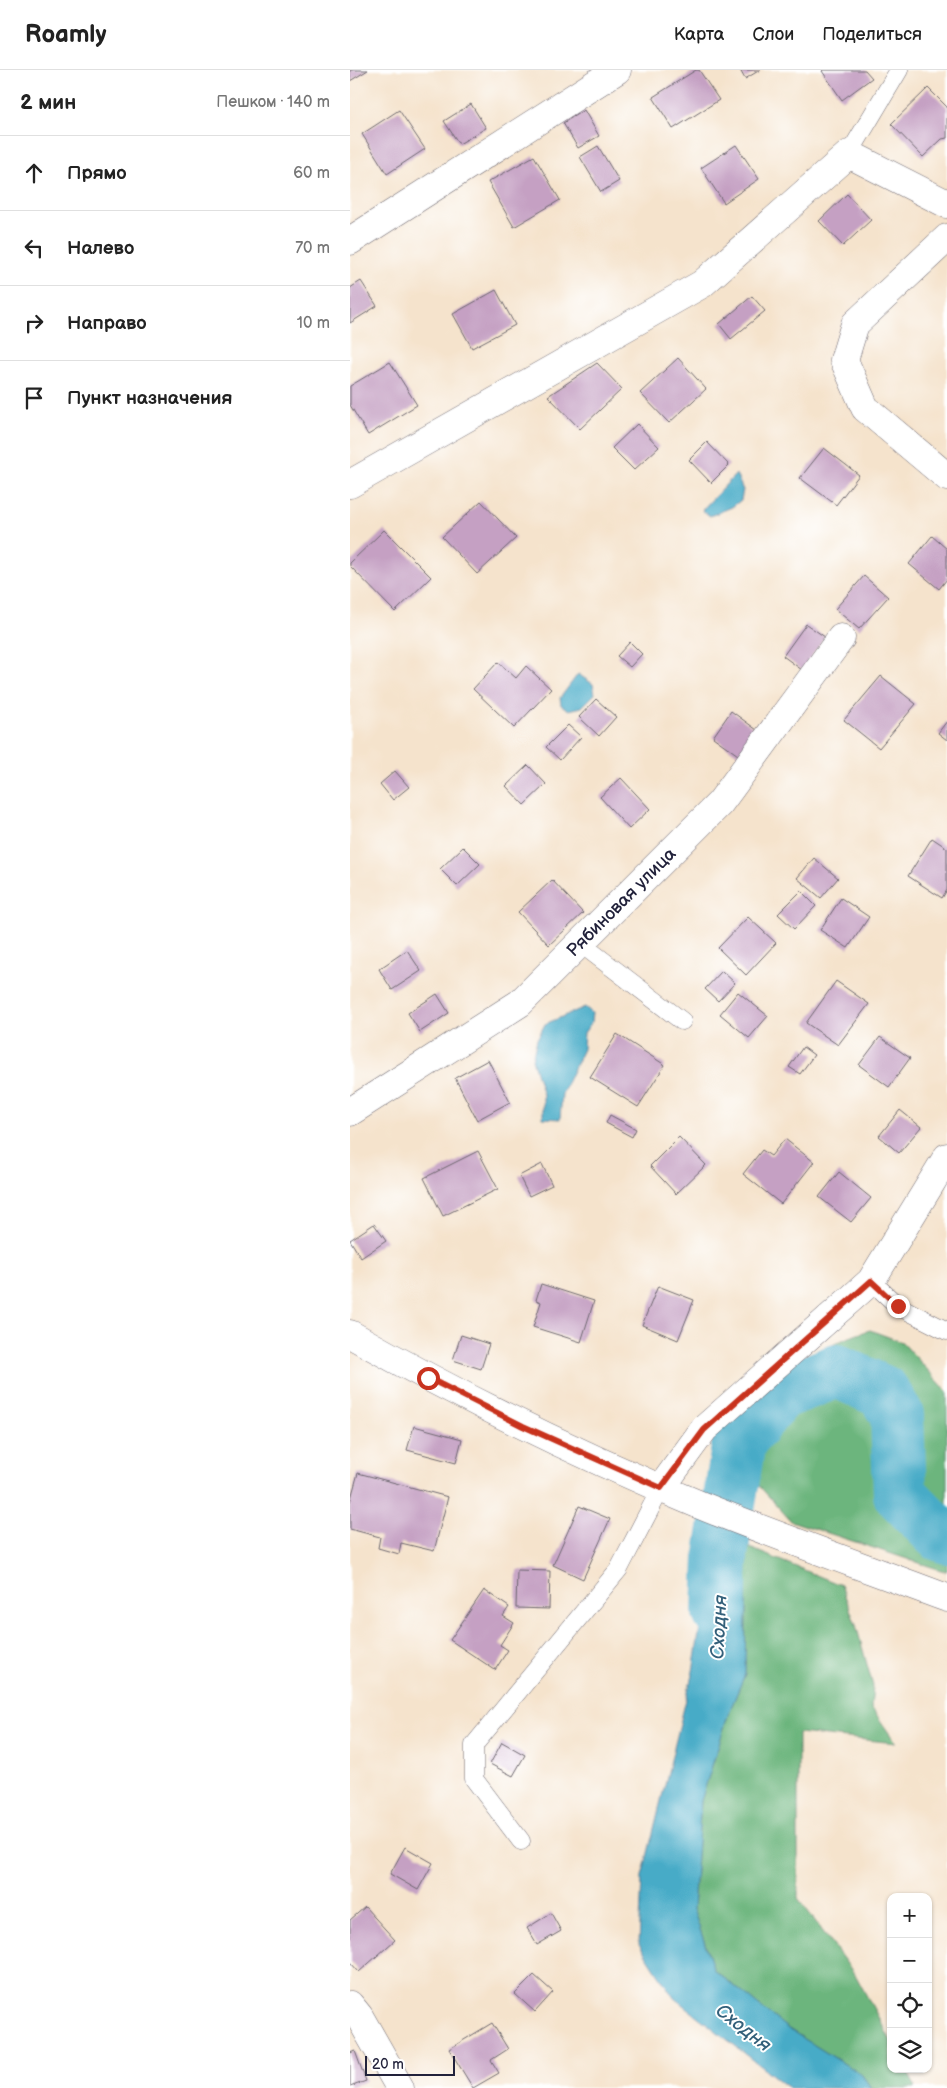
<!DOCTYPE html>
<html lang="ru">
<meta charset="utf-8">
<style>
:root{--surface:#fff;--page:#f2f2f2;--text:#222;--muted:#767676;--line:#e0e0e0}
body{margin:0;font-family:"Balsamiq Sans",sans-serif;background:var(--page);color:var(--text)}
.controls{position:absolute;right:15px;bottom:15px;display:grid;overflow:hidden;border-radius:10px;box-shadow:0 1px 4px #0004}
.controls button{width:45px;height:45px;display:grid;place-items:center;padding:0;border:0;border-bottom:1px solid var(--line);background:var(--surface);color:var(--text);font:25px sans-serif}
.scale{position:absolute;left:15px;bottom:12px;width:90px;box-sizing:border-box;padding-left:5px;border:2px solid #22223b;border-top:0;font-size:14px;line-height:18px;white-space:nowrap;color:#22223b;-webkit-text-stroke:4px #fff;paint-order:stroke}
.stop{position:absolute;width:15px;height:15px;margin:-11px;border:4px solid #c8321e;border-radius:50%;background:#fff}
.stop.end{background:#c8321e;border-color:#fff;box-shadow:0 1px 5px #0008}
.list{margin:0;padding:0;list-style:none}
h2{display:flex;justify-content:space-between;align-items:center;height:65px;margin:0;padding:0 20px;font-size:21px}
h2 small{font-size:16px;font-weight:400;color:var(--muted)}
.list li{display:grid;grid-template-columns:32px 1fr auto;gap:15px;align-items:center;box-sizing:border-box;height:75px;padding:0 20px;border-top:1px solid var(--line)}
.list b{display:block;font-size:19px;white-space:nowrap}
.list em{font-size:16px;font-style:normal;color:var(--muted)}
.icon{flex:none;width:28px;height:28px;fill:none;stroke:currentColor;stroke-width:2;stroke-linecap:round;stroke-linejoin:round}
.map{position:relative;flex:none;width:597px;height:2018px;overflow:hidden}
header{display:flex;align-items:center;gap:30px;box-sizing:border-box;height:70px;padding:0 25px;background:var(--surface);border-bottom:1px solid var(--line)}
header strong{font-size:24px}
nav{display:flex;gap:28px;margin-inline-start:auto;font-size:18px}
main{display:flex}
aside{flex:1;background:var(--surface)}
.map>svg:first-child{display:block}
</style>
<header>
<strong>Roamly</strong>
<nav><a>Карта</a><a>Слои</a><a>Поделиться</a></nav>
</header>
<main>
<aside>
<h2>2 мин<small>Пешком · 140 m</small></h2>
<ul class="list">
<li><svg class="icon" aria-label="ahead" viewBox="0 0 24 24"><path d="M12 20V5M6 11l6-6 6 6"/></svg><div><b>Прямо</b></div><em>60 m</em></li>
<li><svg class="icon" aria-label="left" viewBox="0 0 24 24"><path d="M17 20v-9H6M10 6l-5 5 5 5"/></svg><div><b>Налево</b></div><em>70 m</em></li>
<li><svg class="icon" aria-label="right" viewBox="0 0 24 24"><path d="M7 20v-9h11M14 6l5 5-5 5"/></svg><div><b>Направо</b></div><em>10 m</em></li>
<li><svg class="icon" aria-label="arrive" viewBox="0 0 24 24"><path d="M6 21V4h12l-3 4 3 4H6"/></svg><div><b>Пункт назначения</b></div></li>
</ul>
</aside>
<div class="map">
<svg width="597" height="2018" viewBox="0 0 597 2018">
<rect width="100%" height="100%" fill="#fff"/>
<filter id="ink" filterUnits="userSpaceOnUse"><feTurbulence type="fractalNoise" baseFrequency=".02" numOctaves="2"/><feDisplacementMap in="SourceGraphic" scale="10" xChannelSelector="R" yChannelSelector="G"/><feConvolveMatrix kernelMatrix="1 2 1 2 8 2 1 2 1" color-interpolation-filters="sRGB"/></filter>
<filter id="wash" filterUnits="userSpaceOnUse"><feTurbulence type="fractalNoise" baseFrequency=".0096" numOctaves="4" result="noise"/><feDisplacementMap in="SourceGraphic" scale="20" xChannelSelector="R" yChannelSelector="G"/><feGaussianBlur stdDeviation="1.12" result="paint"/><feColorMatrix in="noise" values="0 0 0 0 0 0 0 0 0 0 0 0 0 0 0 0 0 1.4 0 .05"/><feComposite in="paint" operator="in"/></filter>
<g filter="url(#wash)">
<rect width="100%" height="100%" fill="#f5e3cc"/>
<g fill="#6cb57d" stroke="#476c5c">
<path d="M 520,1260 L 552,1272 L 597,1321 L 597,1502 L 441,1451 L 401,1407 L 399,1371 L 431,1354 C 451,1296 459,1279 520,1260 Z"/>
<path d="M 397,1477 L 491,1515 L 506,1555 L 523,1616 L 521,1637 L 546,1673 L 448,1663 L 448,1828 L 506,1906 L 541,1971 L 541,1999 L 556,1999 L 566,2018 L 521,2018 L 512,2005 L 437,1958 L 364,1900 L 343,1839 L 351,1731 L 378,1645 L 395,1604 Z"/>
</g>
<g fill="#47abc7" stroke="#346681">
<path d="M 386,404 L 393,420 L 391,430 L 382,437 L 360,446 L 352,440 Z"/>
<path d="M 228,604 L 243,614 L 245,624 L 232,637 L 219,640 L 211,635 L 210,628 Z"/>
<path d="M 235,937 L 242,943 L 241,953 L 234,963 L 233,979 L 212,1024 L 210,1049 L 193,1048 L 193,1025 L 182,989 L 187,969 L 195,954 Z"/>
<path d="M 356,1459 L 397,1477 L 395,1604 L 378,1645 L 351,1731 L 343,1839 L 364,1900 L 437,1958 L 512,2005 L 521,2018 L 439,2018 L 324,1928 L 289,1874 L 292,1807 L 343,1601 L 352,1545 Z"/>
</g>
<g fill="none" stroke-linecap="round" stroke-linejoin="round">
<path stroke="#47abc7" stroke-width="54" d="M 369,1542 L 371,1484 L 389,1371 L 430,1323 L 487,1301 L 533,1322 L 547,1345 L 550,1424 L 589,1464 L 597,1467"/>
</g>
<g id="blocks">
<g fill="#c5a0c3">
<path d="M 0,0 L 18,0 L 0,11 Z"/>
<path d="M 346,0 L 349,0 L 369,30 L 323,59 L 303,27 Z"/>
<path d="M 390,0 L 410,0 L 395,9 Z"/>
<path d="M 473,0 L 515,0 L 522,8 L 492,30 L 472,1 Z"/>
<path d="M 578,18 L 597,37 L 597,68 L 592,69 L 573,87 L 541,54 Z"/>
<path d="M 121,34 L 136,58 L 109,74 L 94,51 Z"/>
<path d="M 49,40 L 75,79 L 37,104 L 12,64 Z"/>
<path d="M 234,40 L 249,66 L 228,78 L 213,53 Z"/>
<path d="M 386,75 L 409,109 L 374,133 L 351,98 Z"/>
<path d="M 248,76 L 269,111 L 251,122 L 230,87 Z"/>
<path d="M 184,86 L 210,130 L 164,157 L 138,112 Z"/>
<path d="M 497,124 L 521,150 L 493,176 L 469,151 Z"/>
<path d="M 11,211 L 27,236 L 0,253 L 0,218 Z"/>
<path d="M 146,220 L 165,255 L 122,278 L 103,244 Z"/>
<path d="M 402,226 L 415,241 L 381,269 L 369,254 Z"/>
<path d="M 328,288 L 356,319 L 319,353 L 290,323 Z"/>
<path d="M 40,292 L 67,335 L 18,365 L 0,335 L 0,316 Z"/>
<path d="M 247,293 L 272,319 L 230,359 L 198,326 Z"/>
<path d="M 287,354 L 309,377 L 284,400 L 262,378 Z"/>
<path d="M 357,372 L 379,395 L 361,413 L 339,390 Z"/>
<path d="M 474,378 L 509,405 L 486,435 L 450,408 Z"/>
<path d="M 131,431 L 166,468 L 127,504 L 92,467 Z"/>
<path d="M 34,460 L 81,507 L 45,542 L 0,496 L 0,493 Z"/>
<path d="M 582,466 L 597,479 L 597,509 L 589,519 L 559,494 Z"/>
<path d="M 514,506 L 538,527 L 509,559 L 485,539 Z"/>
<path d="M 456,554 L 475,567 L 452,600 L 433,586 Z"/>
<path d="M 280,572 L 292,584 L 280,597 L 267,586 Z"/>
<path d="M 148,592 L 166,608 L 176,596 L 201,619 L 164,658 L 123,619 Z"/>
<path d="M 531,606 L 566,634 L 529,678 L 494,650 Z"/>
<path d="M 246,629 L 266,647 L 249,666 L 229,647 Z"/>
<path d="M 381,641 L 407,660 L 388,685 L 363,667 Z"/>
<path d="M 597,651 L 597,670 L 588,663 Z"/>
<path d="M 218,655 L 231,667 L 210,690 L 196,677 Z"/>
<path d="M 178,695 L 196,714 L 174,735 L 156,716 Z"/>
<path d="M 45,701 L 59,717 L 43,730 L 30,714 Z"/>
<path d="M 271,708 L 300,739 L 279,759 L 250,727 Z"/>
<path d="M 582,768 L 597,778 L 597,820 L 592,828 L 558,806 Z"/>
<path d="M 113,777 L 130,794 L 107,816 L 90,799 Z"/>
<path d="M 464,788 L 488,808 L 471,828 L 447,808 Z"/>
<path d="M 202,810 L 233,843 L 199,875 L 168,842 Z"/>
<path d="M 451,821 L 466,836 L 444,859 L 428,844 Z"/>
<path d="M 491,828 L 519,847 L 498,878 L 470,860 Z"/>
<path d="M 398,847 L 426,873 L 396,905 L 368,878 Z"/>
<path d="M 57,880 L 71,901 L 42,920 L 29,899 Z"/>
<path d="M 372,901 L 385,913 L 368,931 L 355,919 Z"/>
<path d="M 486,911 L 519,934 L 488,975 L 456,953 Z"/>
<path d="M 388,922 L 418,946 L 399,968 L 370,944 Z"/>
<path d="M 87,924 L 99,943 L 70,962 L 58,943 Z"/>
<path d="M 267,964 L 315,995 L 288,1037 L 240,1007 Z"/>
<path d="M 530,967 L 560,988 L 539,1017 L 509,995 Z"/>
<path d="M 453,977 L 464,985 L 450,1004 L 439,997 Z"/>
<path d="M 138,990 L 160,1032 L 127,1050 L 105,1008 Z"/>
<path d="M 550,1040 L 571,1057 L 549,1083 L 529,1066 Z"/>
<path d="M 260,1045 L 286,1059 L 282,1067 L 256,1053 Z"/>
<path d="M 329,1067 L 356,1095 L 326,1124 L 300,1096 Z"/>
<path d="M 435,1069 L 464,1092 L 431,1134 L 393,1104 L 412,1080 L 421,1086 Z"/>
<path d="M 128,1081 L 148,1119 L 93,1146 L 74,1108 Z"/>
<path d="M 192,1094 L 202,1115 L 179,1126 L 169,1106 Z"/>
<path d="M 489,1102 L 521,1128 L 501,1152 L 469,1127 Z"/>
<path d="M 24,1154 L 36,1171 L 11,1188 L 0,1170 Z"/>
<path d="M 191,1214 L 244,1231 L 231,1272 L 183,1257 L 191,1232 L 186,1230 Z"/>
<path d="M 308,1216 L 344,1230 L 328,1270 L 292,1255 Z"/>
<path d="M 111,1265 L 139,1274 L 131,1299 L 103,1290 Z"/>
<path d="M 64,1356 L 112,1369 L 106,1393 L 57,1380 Z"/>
<path d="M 8,1403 L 98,1427 L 84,1481 L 51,1473 L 49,1484 L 28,1478 L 30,1467 L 0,1459 L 0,1432 Z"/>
<path d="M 229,1436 L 260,1449 L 233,1509 L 203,1495 Z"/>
<path d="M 167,1500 L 200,1501 L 199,1539 L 166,1538 Z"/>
<path d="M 134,1520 L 159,1537 L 153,1546 L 164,1553 L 150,1575 L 158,1580 L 145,1600 L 100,1570 Z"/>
<path d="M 152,1672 L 175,1685 L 163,1706 L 140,1694 Z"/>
<path d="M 55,1777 L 83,1793 L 68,1820 L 40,1804 Z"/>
<path d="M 15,1837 L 45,1870 L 9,1902 L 0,1892 L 0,1850 Z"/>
<path d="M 201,1843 L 211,1861 L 187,1875 L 177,1858 Z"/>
<path d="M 184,1905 L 203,1922 L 185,1942 L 165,1924 Z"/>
<path d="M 142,1953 L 158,1979 L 141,1990 L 149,2003 L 123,2018 L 99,1979 Z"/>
<path d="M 5,1981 L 16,2011 L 0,2017 L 0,1983 Z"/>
</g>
</g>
</g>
<g filter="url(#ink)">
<use href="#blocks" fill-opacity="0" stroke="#6c666e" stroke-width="1"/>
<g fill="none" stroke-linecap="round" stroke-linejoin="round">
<g stroke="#6c666e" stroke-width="19">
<g id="lane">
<path d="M 499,84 L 549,0"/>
<path d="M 230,873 L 332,951"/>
<path d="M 521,1211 L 548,1236 L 597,1261"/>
<path d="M 171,1771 L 124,1709 L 124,1675 L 269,1499 L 311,1418"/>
</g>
</g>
<g stroke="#6c666e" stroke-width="29">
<g id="street">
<path d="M 597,168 L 505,254 L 494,290 L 515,338 L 597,407"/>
<path d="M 0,171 L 267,0"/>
<path d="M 0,414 L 352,214 L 499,84 L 597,134"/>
<path d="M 0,1042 L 170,933 L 370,733 L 491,568"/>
<path d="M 0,1264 C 113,1328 229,1385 350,1435 C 431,1468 515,1497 597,1528"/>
<path d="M 311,1418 L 354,1359 L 521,1211 L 597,1087"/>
<path d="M 0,1935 L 9,1946 L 50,2018"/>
</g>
</g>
<use href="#lane" stroke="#fff" stroke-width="18"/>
<use href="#street" stroke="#fff" stroke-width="28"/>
</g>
</g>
<g fill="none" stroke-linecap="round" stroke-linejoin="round" filter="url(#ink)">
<path stroke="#c8321e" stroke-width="6" d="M 78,1308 L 173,1356 L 311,1418 L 354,1360 L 521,1211 L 548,1236"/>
</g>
<g text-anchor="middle" stroke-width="4" stroke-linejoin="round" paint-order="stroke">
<g font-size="18" fill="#22223b" stroke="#fff">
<text transform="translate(271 832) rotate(-45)" y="6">Рябиновая улица</text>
</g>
<g font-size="19" font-style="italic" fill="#33607a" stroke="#fff">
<text transform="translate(368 1557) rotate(-87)" y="7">Сходня</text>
<text transform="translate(394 1957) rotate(38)" y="7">Сходня</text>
</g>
</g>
</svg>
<div class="controls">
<button>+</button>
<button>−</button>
<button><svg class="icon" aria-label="locate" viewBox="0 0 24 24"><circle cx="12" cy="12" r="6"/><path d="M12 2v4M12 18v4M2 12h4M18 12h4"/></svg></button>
<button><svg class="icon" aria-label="layers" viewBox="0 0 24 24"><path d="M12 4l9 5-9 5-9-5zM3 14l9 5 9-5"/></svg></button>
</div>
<div class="scale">20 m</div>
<div class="stop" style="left:78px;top:1308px"></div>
<div class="stop end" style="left:548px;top:1236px"></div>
</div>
</main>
